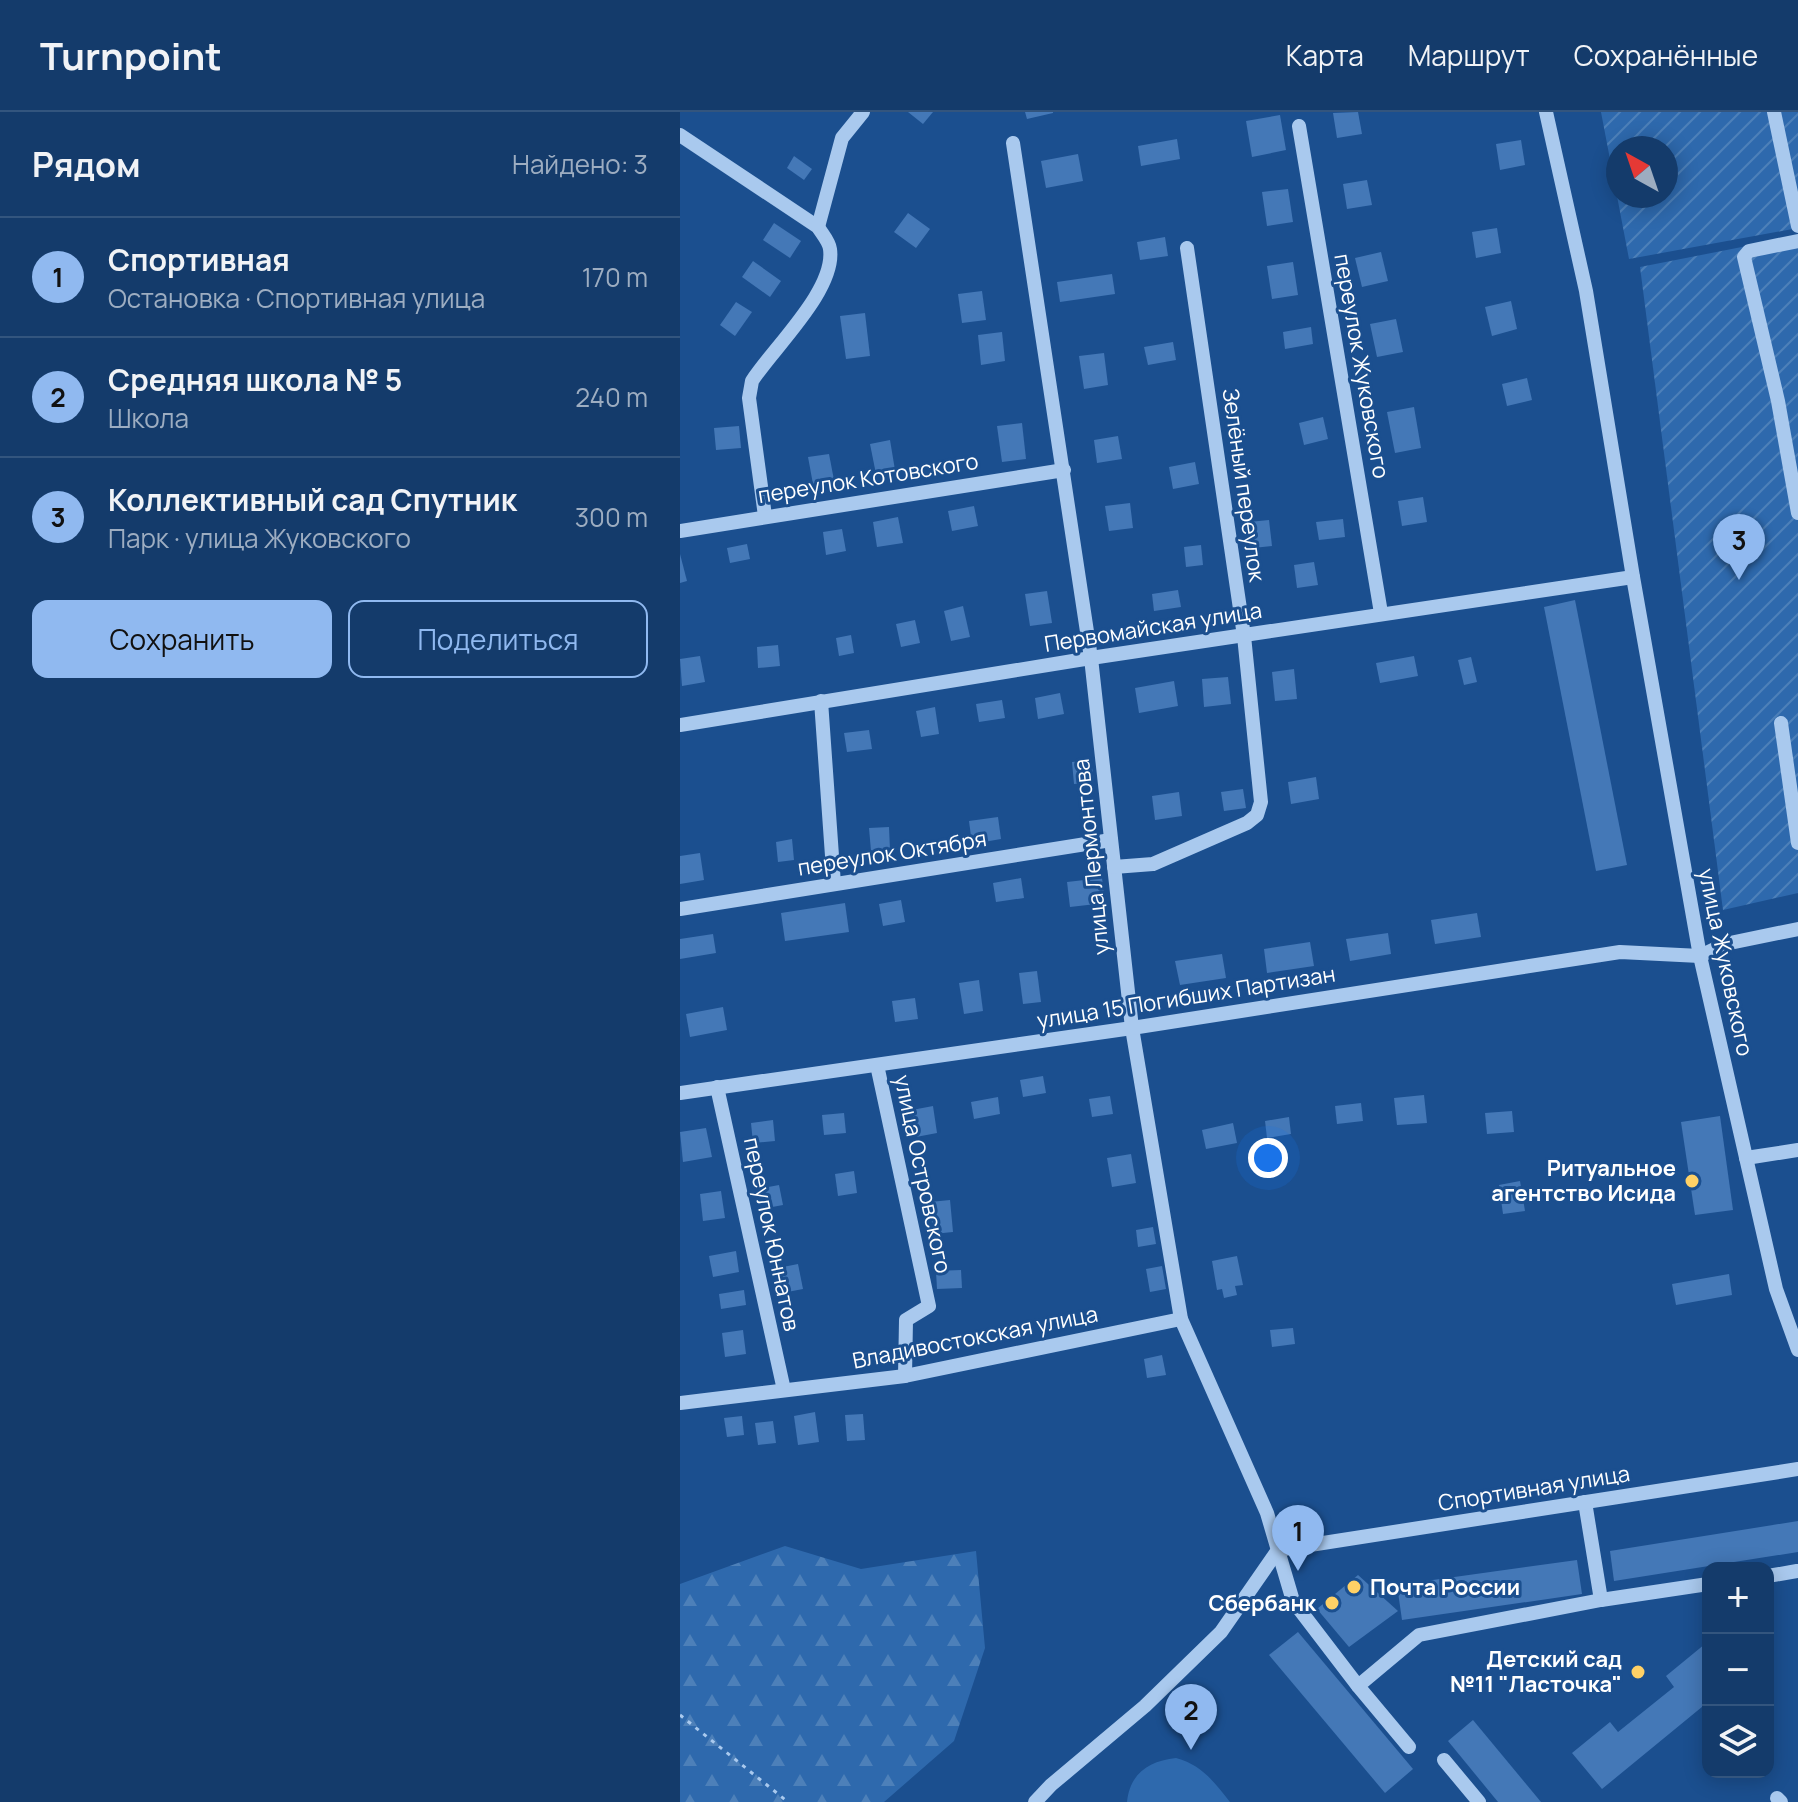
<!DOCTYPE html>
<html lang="ru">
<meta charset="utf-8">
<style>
:root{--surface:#143b6b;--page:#1d4271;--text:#f1f3f6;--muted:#9dadc1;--line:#33557e;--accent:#90b9f0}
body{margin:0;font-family:Manrope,sans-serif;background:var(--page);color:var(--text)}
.controls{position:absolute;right:24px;bottom:24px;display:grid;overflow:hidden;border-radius:16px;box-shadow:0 4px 20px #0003}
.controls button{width:72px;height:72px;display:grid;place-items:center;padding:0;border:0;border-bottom:2px solid var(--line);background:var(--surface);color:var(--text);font:40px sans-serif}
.compass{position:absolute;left:926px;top:24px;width:72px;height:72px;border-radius:50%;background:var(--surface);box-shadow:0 4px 20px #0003;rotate:320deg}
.you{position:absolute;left:588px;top:1046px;width:28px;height:28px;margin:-20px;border:6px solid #fff;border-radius:50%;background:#1a73e8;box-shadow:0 0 0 12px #1a73e833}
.badge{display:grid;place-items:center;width:52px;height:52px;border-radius:50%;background:var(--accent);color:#111;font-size:26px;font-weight:700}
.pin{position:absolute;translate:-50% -66px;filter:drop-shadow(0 2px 4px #0008)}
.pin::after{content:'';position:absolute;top:42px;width:28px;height:24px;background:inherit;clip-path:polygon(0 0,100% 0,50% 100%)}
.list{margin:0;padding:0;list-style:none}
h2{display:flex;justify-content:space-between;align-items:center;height:104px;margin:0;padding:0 32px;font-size:34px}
h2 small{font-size:26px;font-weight:400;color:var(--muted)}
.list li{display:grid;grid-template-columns:52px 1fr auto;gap:24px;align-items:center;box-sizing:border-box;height:120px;padding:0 32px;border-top:2px solid var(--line)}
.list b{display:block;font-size:30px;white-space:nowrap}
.list p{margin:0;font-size:26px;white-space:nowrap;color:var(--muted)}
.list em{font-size:26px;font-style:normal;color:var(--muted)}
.actions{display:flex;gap:16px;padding:24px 32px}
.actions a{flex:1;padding:18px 0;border:2px solid var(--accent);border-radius:16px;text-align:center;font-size:28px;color:var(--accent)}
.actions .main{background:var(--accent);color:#111}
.icon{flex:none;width:44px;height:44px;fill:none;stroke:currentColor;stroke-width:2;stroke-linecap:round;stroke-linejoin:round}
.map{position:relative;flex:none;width:1118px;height:1690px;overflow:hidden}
header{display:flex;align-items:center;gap:48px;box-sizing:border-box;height:112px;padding:0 40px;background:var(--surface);border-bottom:2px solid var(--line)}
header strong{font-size:38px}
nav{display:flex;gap:44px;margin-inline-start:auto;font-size:28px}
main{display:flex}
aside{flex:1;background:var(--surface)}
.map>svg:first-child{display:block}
</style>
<header>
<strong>Turnpoint</strong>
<nav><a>Карта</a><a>Маршрут</a><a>Сохранённые</a></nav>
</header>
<main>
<aside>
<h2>Рядом<small>Найдено: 3</small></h2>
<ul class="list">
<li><span class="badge">1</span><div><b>Спортивная</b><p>Остановка · Спортивная улица</p></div><em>170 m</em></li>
<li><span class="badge">2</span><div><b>Средняя школа № 5</b><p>Школа</p></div><em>240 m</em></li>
<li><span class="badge">3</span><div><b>Коллективный сад Спутник</b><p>Парк · улица Жуковского</p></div><em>300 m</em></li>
</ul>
<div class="actions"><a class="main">Сохранить</a><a>Поделиться</a></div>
</aside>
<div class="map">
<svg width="1118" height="1690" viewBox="0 0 1118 1690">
<defs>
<pattern id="forest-firs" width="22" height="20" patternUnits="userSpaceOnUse" patternTransform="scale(2)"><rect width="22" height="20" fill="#2e69ad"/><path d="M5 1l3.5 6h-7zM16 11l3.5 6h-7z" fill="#4d80b9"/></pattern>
<pattern id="garden-furrows" width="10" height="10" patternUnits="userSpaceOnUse" patternTransform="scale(2)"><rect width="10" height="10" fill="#2e69ad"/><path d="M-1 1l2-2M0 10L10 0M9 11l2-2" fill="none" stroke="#4d80b9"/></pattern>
</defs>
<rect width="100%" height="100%" fill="#1b4f8f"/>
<path fill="url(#forest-firs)" d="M 105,1434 L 181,1457 L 296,1439 L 305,1536 L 274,1629 L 204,1690 L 0,1690 L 0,1472 Z"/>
<g fill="url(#garden-furrows)" fill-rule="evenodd">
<path d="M 921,0 L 1118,0 L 1118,116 L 949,147 ZM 938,36 L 986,36 L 986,84 L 938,84 Z"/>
<path d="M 1118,124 L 1118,781 L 1043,798 L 960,155 Z"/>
</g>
<path fill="#2e69ad" d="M 496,1646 C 522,1653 534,1670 550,1690 L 447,1690 C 450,1661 469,1649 496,1646 Z"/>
<g fill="#4478b7">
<path d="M 228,0 L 253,0 L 243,12 Z"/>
<path d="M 345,0 L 373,0 L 373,1 L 347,7 Z"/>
<path d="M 678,0 L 682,22 L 657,26 L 653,1 Z"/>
<path d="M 600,3 L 606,38 L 572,45 L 566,9 Z"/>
<path d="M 497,27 L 500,47 L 461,54 L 458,34 Z"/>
<path d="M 841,28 L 845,53 L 820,58 L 816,32 Z"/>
<path d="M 398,42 L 403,69 L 366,76 L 361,49 Z"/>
<path d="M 114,44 L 132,57 L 124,68 L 107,56 Z"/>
<path d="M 687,68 L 692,93 L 667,97 L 663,72 Z"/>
<path d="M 608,77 L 613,110 L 587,114 L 582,80 Z"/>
<path d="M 228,101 L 250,117 L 236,136 L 214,120 Z"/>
<path d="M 94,111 L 121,129 L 110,146 L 83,128 Z"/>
<path d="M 817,116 L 821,141 L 796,146 L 792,120 Z"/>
<path d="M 485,125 L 488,144 L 460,148 L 457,130 Z"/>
<path d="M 701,140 L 708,169 L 682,175 L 675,146 Z"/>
<path d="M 73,149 L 101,169 L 90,185 L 62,165 Z"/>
<path d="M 613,150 L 618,183 L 592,187 L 587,154 Z"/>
<path d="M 432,162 L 435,182 L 380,190 L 377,170 Z"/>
<path d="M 302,179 L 306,208 L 282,211 L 278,182 Z"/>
<path d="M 831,189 L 837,217 L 812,224 L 805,195 Z"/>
<path d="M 56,190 L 72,200 L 55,224 L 40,213 Z"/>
<path d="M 185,201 L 190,244 L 166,247 L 160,204 Z"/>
<path d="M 716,207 L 723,240 L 697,245 L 690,212 Z"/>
<path d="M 631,215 L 633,232 L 605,237 L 603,220 Z"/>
<path d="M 322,220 L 325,249 L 301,253 L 298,223 Z"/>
<path d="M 493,230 L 496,248 L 468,253 L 464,235 Z"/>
<path d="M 424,241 L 428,273 L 404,277 L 399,244 Z"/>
<path d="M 847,266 L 852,288 L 827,294 L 822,272 Z"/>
<path d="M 734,295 L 741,336 L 715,341 L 707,300 Z"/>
<path d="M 643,305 L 648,327 L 624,333 L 619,311 Z"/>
<path d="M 342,311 L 346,347 L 322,350 L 317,314 Z"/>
<path d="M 59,314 L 61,336 L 36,338 L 34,316 Z"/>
<path d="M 438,324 L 442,347 L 417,351 L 414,328 Z"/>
<path d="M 210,328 L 215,358 L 196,362 L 190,332 Z"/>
<path d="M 149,342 L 154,368 L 133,372 L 128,345 Z"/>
<path d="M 515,350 L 519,372 L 493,377 L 489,355 Z"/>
<path d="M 743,385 L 747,410 L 722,414 L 718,389 Z"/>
<path d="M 450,391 L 453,416 L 429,419 L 425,394 Z"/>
<path d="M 294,394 L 298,414 L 272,419 L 268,399 Z"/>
<path d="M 218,405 L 223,431 L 197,435 L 193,410 Z"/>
<path d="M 663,407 L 665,425 L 639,428 L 636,410 Z"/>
<path d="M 589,408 L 592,434 L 573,436 L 569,410 Z"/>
<path d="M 162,417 L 166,439 L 146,443 L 143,420 Z"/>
<path d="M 67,432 L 70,447 L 50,451 L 47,436 Z"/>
<path d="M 521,433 L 523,453 L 506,455 L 504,435 Z"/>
<path d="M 0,442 L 7,469 L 0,471 Z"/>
<path d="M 634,450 L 638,473 L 617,476 L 614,453 Z"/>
<path d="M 498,478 L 501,495 L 474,499 L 472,482 Z"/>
<path d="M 367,479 L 372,511 L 350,514 L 345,482 Z"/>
<path d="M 895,488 L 947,753 L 916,759 L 864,495 Z"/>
<path d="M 283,494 L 290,525 L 271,529 L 264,499 Z"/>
<path d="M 235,508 L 240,531 L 221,535 L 216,512 Z"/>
<path d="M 171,523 L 174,541 L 159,544 L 156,526 Z"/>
<path d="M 98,533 L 100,554 L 78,556 L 77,535 Z"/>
<path d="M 20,544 L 25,570 L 2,574 L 0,547 Z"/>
<path d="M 734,544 L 738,564 L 700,571 L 696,551 Z"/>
<path d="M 791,545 L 797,570 L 784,573 L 778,548 Z"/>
<path d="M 614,557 L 617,587 L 595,589 L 592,560 Z"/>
<path d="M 548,565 L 551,592 L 524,595 L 522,567 Z"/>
<path d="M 494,569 L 498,594 L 459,601 L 455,576 Z"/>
<path d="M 380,581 L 384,602 L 358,607 L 355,586 Z"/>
<path d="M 322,588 L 325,606 L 299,610 L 296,592 Z"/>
<path d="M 255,595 L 259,622 L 241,625 L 236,599 Z"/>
<path d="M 189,618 L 192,637 L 167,640 L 164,621 Z"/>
<path d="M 411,648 L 414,670 L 394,672 L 392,650 Z"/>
<path d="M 636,665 L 639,687 L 611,692 L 608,670 Z"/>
<path d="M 563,677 L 566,696 L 544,699 L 541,680 Z"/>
<path d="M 499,680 L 502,704 L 475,708 L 472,684 Z"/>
<path d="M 318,705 L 321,727 L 292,732 L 289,709 Z"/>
<path d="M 209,715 L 210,738 L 191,739 L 189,716 Z"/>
<path d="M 112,727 L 114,748 L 98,750 L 96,730 Z"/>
<path d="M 20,741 L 24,768 L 0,772 L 0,744 Z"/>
<path d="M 341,766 L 344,786 L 316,790 L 313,771 Z"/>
<path d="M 422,766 L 425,791 L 390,795 L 387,770 Z"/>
<path d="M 221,788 L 225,810 L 203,814 L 199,792 Z"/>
<path d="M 165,791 L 169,820 L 105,829 L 101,801 Z"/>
<path d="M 797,801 L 801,825 L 755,832 L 751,808 Z"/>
<path d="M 708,821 L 711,842 L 670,849 L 666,827 Z"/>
<path d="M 33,822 L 36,841 L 0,847 L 0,827 Z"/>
<path d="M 630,830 L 634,854 L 587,861 L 584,837 Z"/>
<path d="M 542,842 L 546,866 L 500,873 L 495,849 Z"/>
<path d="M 357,859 L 361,890 L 343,892 L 339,861 Z"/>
<path d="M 299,868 L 303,899 L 284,902 L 279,871 Z"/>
<path d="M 235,886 L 238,907 L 215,910 L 212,889 Z"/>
<path d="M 43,895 L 47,918 L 10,925 L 6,902 Z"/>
<path d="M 363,964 L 366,981 L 343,985 L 340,968 Z"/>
<path d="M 744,983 L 747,1011 L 717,1013 L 714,986 Z"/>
<path d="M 430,984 L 433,1002 L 412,1005 L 409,987 Z"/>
<path d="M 318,985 L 320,1002 L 294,1007 L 291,990 Z"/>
<path d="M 681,991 L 683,1009 L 657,1012 L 655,994 Z"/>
<path d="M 253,994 L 257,1021 L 236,1025 L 232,998 Z"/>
<path d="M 832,999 L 834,1020 L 807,1022 L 805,1001 Z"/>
<path d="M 164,1001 L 166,1021 L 144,1023 L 142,1003 Z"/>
<path d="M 1040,1004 L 1053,1098 L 1015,1103 L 1001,1010 Z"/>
<path d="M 609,1005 L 611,1022 L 587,1026 L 585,1009 Z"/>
<path d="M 93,1008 L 95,1029 L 73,1031 L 71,1011 Z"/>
<path d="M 553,1011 L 557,1031 L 526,1037 L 522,1018 Z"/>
<path d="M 26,1016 L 32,1045 L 3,1050 L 0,1020 Z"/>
<path d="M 451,1042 L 456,1071 L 432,1075 L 427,1046 Z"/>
<path d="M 174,1059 L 177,1081 L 158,1084 L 155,1062 Z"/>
<path d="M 840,1069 L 845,1099 L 823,1102 L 819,1073 Z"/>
<path d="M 99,1073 L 103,1093 L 87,1096 L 83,1076 Z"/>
<path d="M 41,1079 L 45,1106 L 23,1109 L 20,1082 Z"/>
<path d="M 270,1088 L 273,1120 L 253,1122 L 250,1090 Z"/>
<path d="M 473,1115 L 476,1132 L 458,1135 L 456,1118 Z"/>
<path d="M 56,1139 L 59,1160 L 33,1165 L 29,1144 Z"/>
<path d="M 557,1144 L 563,1173 L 555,1174 L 557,1183 L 544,1186 L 542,1177 L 537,1178 L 532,1149 Z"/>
<path d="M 118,1152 L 123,1177 L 102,1181 L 98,1156 Z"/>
<path d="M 482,1154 L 486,1177 L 470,1180 L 466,1157 Z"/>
<path d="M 281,1158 L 282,1176 L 257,1177 L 256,1159 Z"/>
<path d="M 1049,1162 L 1052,1183 L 996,1193 L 992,1172 Z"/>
<path d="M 64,1178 L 66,1193 L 41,1197 L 39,1182 Z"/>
<path d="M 613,1216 L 615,1232 L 592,1235 L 590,1218 Z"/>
<path d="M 63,1218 L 66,1242 L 45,1245 L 42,1221 Z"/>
<path d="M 482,1243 L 486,1263 L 467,1266 L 464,1247 Z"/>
<path d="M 135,1300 L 139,1330 L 118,1333 L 114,1304 Z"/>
<path d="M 183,1302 L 185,1328 L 167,1329 L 165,1303 Z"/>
<path d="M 62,1304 L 64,1323 L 47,1325 L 44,1306 Z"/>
<path d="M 93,1309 L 96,1331 L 78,1333 L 75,1311 Z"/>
<path d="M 1118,1409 L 1118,1440 L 934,1469 L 930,1439 Z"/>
<path d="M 897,1448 L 902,1482 L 722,1508 L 717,1473 Z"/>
<path d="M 678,1463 L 718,1499 L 669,1535 L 637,1497 Z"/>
<path d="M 618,1520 L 733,1657 L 705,1681 L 589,1543 Z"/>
<path d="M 1025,1532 L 1028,1536 L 1028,1590 L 922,1677 L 892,1641 L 930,1610 L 938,1620 L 994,1575 L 986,1564 Z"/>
<path d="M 793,1608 L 861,1690 L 818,1690 L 768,1629 Z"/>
</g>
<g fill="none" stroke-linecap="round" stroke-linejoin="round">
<path stroke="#a9c9ee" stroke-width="3" stroke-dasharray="4 6" stroke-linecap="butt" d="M 0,1603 L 108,1690"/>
<g stroke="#a9c9ee" stroke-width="14">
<path d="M 866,0 L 906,179 L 953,465 L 1020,844 L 1096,1177 L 1118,1238"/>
<path d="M 1094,0 L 1118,114"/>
<path d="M 619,14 L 701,501"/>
<path d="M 0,23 L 138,115 C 142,122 149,129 150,137 C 156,178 93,236 72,269 L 69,286 L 85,404"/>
<path d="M 333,31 L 411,546 L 452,916 L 501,1207 L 587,1401 L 613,1489 L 678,1574"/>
<path d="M 138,115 L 162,26 L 183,0"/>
<path d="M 1118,129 L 1069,139 L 1064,145 L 1098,289 L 1118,401"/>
<path d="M 0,419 L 384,358"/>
<path d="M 141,589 L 154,772"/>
<path d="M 1101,611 L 1118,731"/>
<path d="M 0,613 L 411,546 L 953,465"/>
<path d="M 434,755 L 473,752 L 567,711 L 577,703 L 581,690 L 564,524 L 507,136"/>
<path d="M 0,797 L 431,728"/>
<path d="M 197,953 L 249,1194 L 226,1208 L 225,1264"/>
<path d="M 37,975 L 104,1278"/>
<path d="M 0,981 L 452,916 L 940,840 L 1020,844 L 1045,832 L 1118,817"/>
<path d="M 1066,1046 L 1118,1038"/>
<path d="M 0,1291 L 225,1264 L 501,1207"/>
<path d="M 905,1390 L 921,1488 L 1028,1472"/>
<path d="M 598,1438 L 1118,1357"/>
<path d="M 1088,1464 L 1117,1459"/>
<path d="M 729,1635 L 678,1574 L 739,1523 L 921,1488"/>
<path d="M 764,1648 L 799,1690"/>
<path d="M 1097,1686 L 1101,1690"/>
<path d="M 355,1690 L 371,1673 L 465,1594 L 541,1520 L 598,1438"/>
</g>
</g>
<g fill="#ffd166" stroke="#1b4f8f" stroke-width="3">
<circle cx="1012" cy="1069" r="8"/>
<circle cx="674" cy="1475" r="8"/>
<circle cx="652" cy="1491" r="8"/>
<circle cx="958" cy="1560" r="8"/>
</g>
<g text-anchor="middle" stroke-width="6" stroke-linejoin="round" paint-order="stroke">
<g font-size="22" fill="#fff" stroke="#1b4f8f">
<text transform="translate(682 254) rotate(80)" y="8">переулок Жуковского</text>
<text transform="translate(188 366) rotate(-9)" y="8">переулок Котовского</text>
<text transform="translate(564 373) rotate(82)" y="8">Зелёный переулок</text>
<text transform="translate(473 515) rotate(-9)" y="8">Первомайская улица</text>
<text transform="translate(212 741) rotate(-9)" y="8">переулок Октября</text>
<text transform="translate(411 745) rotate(-96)" y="8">улица Лермонтова</text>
<text transform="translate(1046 850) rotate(78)" y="8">улица Жуковского</text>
<text transform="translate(506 885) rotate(-9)" y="8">улица 15 Погибших Партизан</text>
<text transform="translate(243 1062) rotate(78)" y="8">улица Островского</text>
<text transform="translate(92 1122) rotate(78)" y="8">переулок Юннатов</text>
<text transform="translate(295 1225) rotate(-11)" y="8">Владивостокская улица</text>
<text transform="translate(854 1376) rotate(-9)" y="8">Спортивная улица</text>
</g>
<g font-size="22" font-weight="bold" fill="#fff" stroke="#1b4f8f" text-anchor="end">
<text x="996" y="1064">Ритуальное<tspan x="996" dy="25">агентство Исида</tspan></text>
<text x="690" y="1483" text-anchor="start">Почта России</text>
<text x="636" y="1499">Сбербанк</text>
<text x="942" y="1555">Детский сад<tspan x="942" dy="25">№11 "Ласточка"</tspan></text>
</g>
</g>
</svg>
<div class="controls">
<button>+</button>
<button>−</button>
<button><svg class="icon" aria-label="layers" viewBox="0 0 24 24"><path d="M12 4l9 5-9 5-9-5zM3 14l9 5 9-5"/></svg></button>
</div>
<svg class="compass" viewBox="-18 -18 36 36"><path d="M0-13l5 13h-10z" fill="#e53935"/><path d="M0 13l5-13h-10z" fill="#9dadc1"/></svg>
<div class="you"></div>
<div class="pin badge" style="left:618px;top:1459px">1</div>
<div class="pin badge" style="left:511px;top:1638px">2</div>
<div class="pin badge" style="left:1059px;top:468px">3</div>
</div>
</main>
